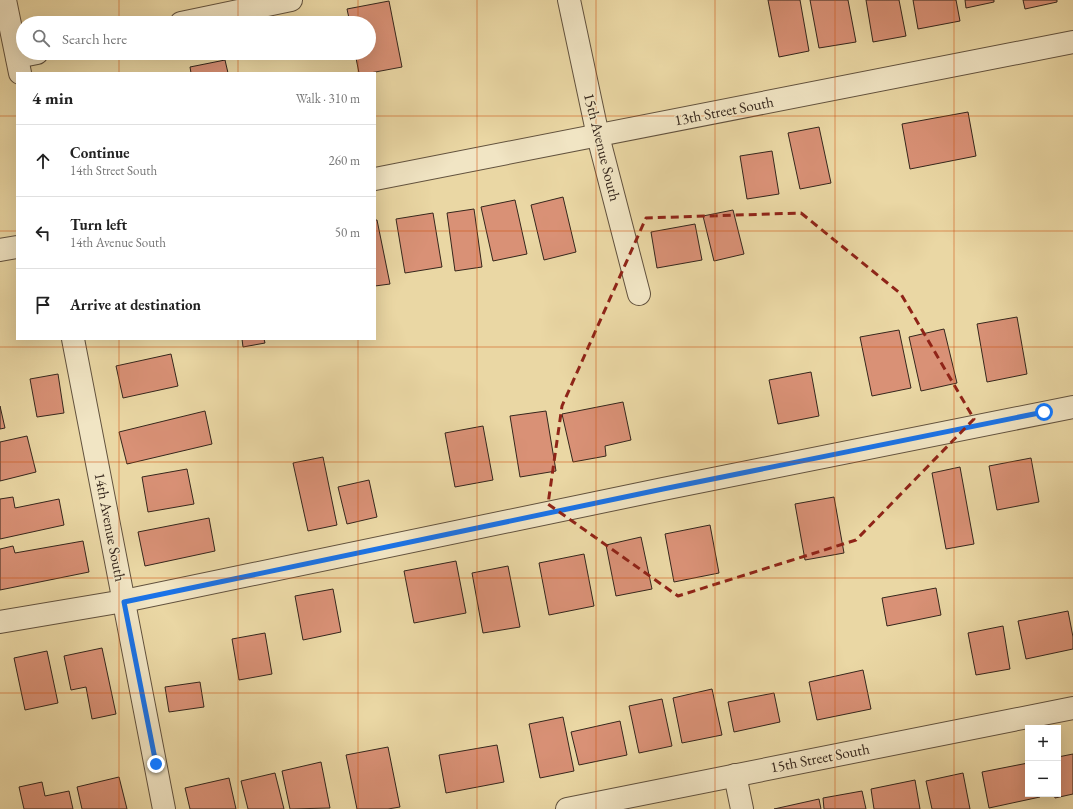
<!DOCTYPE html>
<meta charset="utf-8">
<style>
:root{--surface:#fff;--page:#f2f2f2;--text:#222;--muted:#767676;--line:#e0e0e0}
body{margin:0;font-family:"EB Garamond",serif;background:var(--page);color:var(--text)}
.controls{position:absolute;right:12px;bottom:12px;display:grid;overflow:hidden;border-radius:0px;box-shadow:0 4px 16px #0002}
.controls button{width:36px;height:36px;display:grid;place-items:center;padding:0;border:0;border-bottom:1px solid var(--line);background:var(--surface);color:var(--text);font:20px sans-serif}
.stop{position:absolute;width:12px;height:12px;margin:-9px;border:3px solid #1a73e8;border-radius:50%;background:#fff}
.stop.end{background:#1a73e8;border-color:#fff;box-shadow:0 1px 4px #0008}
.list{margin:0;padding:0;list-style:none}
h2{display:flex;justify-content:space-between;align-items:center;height:52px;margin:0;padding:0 16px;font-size:17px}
h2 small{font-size:13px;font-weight:400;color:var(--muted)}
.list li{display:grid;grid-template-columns:26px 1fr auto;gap:12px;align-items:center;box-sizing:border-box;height:72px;padding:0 16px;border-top:1px solid var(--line)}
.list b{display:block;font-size:15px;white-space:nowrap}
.list p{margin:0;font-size:13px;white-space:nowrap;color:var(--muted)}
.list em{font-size:13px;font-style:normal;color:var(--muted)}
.icon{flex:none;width:22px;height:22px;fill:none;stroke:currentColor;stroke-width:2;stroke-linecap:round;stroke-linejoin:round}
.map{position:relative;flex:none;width:1073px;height:809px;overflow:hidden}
.search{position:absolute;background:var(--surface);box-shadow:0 4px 16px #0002;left:16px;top:16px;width:360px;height:44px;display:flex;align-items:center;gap:10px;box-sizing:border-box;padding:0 14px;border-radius:22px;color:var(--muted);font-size:15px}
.panel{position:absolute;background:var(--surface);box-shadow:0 4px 16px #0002;left:16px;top:72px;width:360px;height:268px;border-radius:0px}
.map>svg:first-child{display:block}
</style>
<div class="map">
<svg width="1073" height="809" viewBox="0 0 1073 809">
<rect width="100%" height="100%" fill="#ead7a4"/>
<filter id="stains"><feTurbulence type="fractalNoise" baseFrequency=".005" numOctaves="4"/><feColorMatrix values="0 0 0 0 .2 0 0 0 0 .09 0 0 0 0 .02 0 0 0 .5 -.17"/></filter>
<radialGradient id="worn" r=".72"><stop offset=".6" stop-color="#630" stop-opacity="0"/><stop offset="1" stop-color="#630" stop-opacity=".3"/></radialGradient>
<g fill="#d99176" stroke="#35261c">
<path d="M 768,0 L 800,0 L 809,51 L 779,57 Z"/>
<path d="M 810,0 L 848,0 L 856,42 L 819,48 Z"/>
<path d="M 866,0 L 899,0 L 906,36 L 873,42 Z"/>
<path d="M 913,0 L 956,0 L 960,21 L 918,29 Z"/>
<path d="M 965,0 L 994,0 L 994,2 L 966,8 Z"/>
<path d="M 1023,0 L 1057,0 L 1057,2 L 1025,9 Z"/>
<path d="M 389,1 L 402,67 L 370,73 L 359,73 L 355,53 L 369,53 L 369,23 L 350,23 L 347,9 Z"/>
<path d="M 225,60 L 228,73 L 191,73 L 190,67 Z"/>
<path d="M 968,112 L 976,156 L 910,169 L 902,124 Z"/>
<path d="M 819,127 L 831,183 L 800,189 L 788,133 Z"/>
<path d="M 772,151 L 779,194 L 747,199 L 740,156 Z"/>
<path d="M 563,197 L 576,252 L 544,260 L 531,205 Z"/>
<path d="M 515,200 L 527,254 L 493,261 L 481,207 Z"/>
<path d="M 474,209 L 482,267 L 455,271 L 447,213 Z"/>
<path d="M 733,210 L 744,254 L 714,261 L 703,216 Z"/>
<path d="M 433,213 L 442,267 L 405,273 L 396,219 Z"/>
<path d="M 375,220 L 377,220 L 390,284 L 375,286 Z"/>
<path d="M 695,224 L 702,260 L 657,268 L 651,232 Z"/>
<path d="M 1017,317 L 1027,374 L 987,382 L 977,324 Z"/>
<path d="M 944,329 L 957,383 L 921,391 L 909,337 Z"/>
<path d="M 899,330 L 911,388 L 872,396 L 860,337 Z"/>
<path d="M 242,339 L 264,339 L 265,343 L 243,347 Z"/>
<path d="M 171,354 L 178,386 L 123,398 L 116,366 Z"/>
<path d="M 811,372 L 819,416 L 778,424 L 769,380 Z"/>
<path d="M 58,374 L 64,413 L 37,417 L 30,379 Z"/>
<path d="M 623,402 L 631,440 L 605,446 L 606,456 L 573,462 L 562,414 Z"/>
<path d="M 0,406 L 5,428 L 0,429 Z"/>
<path d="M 205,411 L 212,444 L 127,464 L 119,432 Z"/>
<path d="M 546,411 L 556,471 L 520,477 L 510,416 Z"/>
<path d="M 483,426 L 493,480 L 455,487 L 445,433 Z"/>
<path d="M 27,436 L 36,472 L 0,481 L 0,442 Z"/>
<path d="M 323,457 L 337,525 L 308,531 L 293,463 Z"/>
<path d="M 1031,458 L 1039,502 L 997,510 L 989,466 Z"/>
<path d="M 960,467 L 974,544 L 946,549 L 932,473 Z"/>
<path d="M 187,469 L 194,504 L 148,512 L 142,477 Z"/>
<path d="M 369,480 L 377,517 L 347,524 L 338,487 Z"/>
<path d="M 13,497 L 15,508 L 59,499 L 64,525 L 0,539 L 0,499 Z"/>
<path d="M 834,497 L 844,553 L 805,560 L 795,504 Z"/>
<path d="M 209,518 L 215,551 L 145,566 L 138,532 Z"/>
<path d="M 710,525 L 719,573 L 674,582 L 665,534 Z"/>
<path d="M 641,537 L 652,589 L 616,596 L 606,545 Z"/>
<path d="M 83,541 L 89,572 L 0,590 L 0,549 L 13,546 L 15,553 Z"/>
<path d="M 584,554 L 594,606 L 549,615 L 539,563 Z"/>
<path d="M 456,561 L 466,613 L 414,623 L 404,571 Z"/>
<path d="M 508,566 L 520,627 L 483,633 L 472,573 Z"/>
<path d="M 936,588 L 941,615 L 887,626 L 882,598 Z"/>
<path d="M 333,589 L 341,632 L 303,640 L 295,596 Z"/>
<path d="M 1068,611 L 1073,637 L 1073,649 L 1026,659 L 1018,621 Z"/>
<path d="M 1003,626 L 1010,669 L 976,675 L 968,633 Z"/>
<path d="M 265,633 L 272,674 L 239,680 L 232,639 Z"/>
<path d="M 102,648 L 116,714 L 92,719 L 86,687 L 71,690 L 64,656 Z"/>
<path d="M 47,651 L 58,703 L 25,710 L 14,658 Z"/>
<path d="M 863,670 L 871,709 L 817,720 L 809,682 Z"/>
<path d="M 200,682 L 204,707 L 169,712 L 165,687 Z"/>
<path d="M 712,689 L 722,735 L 682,743 L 673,698 Z"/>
<path d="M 774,693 L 780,722 L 734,732 L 728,702 Z"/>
<path d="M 662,699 L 672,746 L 639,753 L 629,706 Z"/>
<path d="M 563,717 L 574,771 L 540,778 L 529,724 Z"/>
<path d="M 620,721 L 627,755 L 579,765 L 571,732 Z"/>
<path d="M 497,745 L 504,782 L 446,793 L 439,755 Z"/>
<path d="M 388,747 L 400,807 L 388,809 L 357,809 L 346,755 Z"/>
<path d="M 1073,754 L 1073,794 L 1055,798 L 1054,794 L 1058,794 L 1058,757 Z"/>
<path d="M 321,762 L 330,808 L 290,809 L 282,771 Z"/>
<path d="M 1028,763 L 1028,794 L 1040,794 L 1040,797 L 989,808 L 982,772 Z"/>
<path d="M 275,773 L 284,809 L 248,809 L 241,781 Z"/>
<path d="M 963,773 L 970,809 L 932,809 L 926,781 Z"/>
<path d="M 119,777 L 127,809 L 82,809 L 77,787 Z"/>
<path d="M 229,778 L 236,809 L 190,809 L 185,788 Z"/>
<path d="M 915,780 L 920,809 L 874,809 L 871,789 Z"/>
<path d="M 42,782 L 45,796 L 69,791 L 73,809 L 24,809 L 19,787 Z"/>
<path d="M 862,791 L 866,809 L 824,809 L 823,798 Z"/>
<path d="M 819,799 L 821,809 L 774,809 Z"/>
</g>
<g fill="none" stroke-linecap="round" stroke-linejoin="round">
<g stroke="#62523e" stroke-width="24">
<g id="minor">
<path d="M 5,0 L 20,73"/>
<path d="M 569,0 L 598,136 L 639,294"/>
<path d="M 181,23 L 291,0"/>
<path d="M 17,57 L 37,53"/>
<path d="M 375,179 L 1073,42"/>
<path d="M 0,250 L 17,247"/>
<path d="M 73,339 L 164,809"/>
<path d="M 0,622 L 124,601 L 663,489 L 1073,407"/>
<path d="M 735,775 L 742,809"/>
<path d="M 567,809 L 1073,708"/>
</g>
</g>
<use href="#minor" stroke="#f1e5c4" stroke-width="22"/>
</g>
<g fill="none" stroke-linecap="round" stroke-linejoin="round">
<path stroke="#1a73e8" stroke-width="5" d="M 156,764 L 124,602 L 663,489 L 1044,412"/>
</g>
<path fill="none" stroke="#8f2418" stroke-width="3" stroke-dasharray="8 5" stroke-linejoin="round" d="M 801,213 L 901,294 L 974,419 L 856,540 L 678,596 L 548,504 L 562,406 L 646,218 Z"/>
<path fill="none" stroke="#cd510e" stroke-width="1" stroke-opacity="0.55" d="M 119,0 L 119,23M 238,0 L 238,23M 358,0 L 358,23M 477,0 L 477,809M 596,0 L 596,809M 715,0 L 715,809M 835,0 L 835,809M 954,0 L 954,809M 119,53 L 119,73M 238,53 L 238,73M 358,53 L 358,73M 0,116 L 17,116M 375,116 L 1073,116M 0,231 L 17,231M 375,231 L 1073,231M 119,339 L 119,809M 238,339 L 238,809M 358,339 L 358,809M 0,347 L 1073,347M 0,462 L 1073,462M 0,578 L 1073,578M 0,693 L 1073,693"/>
<g text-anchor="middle" stroke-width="3" stroke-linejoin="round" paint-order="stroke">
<g font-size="15" fill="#35261c" stroke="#f1e5c4">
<text transform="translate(724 111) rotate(-11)" y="5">13th Street South</text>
<text transform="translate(602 147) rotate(76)" y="5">15th Avenue South</text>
<text transform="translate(110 527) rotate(79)" y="5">14th Avenue South</text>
<text transform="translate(820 758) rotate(-11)" y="5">15th Street South</text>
</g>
</g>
<rect width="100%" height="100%" filter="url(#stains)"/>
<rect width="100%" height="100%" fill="url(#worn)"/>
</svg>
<div class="controls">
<button>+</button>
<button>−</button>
</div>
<div class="stop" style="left:1044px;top:412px"></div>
<div class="stop end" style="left:156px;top:764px"></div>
<div class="search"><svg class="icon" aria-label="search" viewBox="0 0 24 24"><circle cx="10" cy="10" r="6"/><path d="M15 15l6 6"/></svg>Search here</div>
<section class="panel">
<h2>4 min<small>Walk · 310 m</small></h2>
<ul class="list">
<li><svg class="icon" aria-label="ahead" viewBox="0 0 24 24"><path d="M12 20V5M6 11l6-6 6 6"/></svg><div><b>Continue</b><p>14th Street South</p></div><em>260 m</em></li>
<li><svg class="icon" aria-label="left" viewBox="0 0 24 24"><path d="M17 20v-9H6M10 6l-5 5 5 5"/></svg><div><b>Turn left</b><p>14th Avenue South</p></div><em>50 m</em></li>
<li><svg class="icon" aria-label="arrive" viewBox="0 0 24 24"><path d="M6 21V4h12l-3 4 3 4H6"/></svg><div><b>Arrive at destination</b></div></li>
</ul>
</section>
</div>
